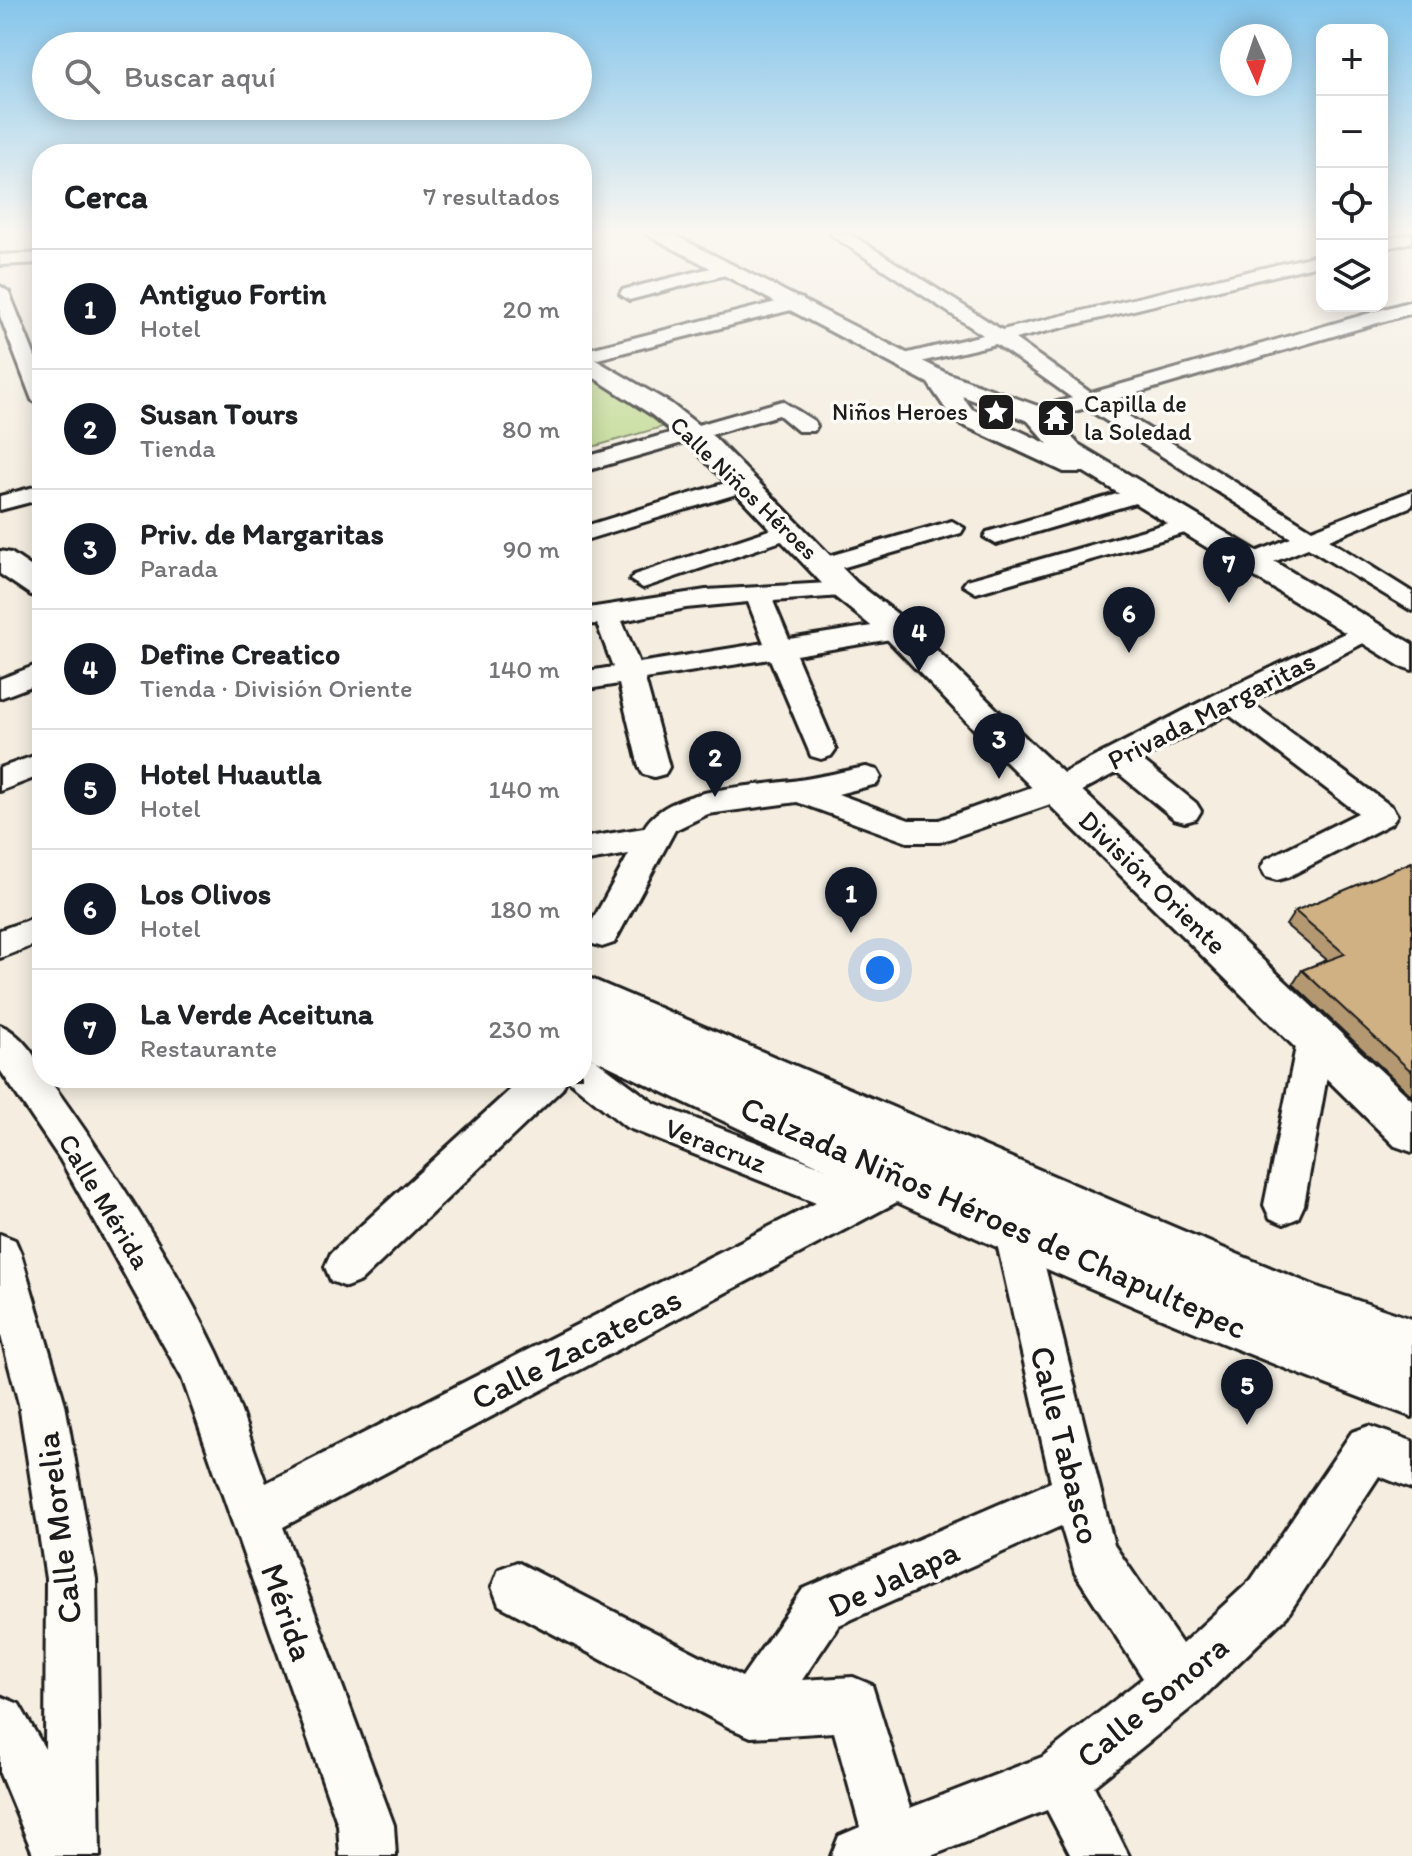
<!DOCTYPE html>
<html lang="es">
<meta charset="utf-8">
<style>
:root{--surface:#fff;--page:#f2f2f2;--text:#202124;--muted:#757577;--line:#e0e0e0;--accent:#111827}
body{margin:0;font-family:Itim,sans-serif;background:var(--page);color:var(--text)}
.controls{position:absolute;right:24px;top:24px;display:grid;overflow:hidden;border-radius:16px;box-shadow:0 4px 20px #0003}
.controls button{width:72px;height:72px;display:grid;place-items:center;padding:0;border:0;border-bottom:2px solid var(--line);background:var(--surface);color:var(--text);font:40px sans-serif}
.compass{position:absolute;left:1220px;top:24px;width:72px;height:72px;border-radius:50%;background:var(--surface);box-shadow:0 4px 20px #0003;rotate:177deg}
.you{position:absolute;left:880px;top:970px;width:28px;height:28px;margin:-20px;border:6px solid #fff;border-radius:50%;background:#1a73e8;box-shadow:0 0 0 12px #1a73e833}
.badge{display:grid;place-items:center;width:52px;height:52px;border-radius:50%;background:var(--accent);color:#fff;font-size:26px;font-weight:700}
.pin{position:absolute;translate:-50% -66px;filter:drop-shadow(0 2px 4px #0008)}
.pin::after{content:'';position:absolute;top:42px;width:28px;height:24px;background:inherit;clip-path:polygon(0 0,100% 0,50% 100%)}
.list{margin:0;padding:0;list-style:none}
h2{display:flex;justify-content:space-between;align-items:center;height:104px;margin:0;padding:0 32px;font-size:34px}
h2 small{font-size:26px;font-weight:400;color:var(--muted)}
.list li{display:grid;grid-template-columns:52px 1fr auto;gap:24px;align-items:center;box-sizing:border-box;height:120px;padding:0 32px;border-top:2px solid var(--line)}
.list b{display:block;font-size:30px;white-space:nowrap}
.list p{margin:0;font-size:26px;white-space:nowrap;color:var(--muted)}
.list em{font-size:26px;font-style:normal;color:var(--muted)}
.icon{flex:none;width:44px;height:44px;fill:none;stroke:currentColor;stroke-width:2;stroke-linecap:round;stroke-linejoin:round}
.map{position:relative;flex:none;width:1412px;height:1856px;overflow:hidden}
.search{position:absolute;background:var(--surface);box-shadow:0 4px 20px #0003;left:32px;top:32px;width:560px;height:88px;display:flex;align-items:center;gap:20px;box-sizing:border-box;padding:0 28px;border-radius:44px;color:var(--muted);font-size:30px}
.panel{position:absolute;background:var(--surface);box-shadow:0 4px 20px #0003;left:32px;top:144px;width:560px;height:944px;border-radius:32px}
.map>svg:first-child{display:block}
</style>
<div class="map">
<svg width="1412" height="1856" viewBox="0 0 1412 1856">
<rect width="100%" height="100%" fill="#f4ede0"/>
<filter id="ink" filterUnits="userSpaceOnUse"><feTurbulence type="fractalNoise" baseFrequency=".0125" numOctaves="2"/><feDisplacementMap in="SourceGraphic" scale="16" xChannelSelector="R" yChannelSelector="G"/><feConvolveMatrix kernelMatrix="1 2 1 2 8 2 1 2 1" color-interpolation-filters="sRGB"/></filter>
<g filter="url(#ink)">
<path fill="#bfd990" stroke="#6e7a56" stroke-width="2" d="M 582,368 L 669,425 L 582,450 Z"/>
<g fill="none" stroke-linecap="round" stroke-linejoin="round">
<g stroke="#1c1c1c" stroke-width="6">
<g id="minor">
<path d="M 830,234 L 850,234 L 1002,330 L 1322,254 L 1322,264 L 1015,339 L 1091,393 L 1412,301 L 1412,313 L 1106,402 L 1312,530 L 1412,491 L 1412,506 L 1329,540 L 1412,592 L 1412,611 L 1308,548 L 1249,572 L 1231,572 L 1227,567 L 1231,562 L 1291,538 L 1086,408 L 1037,421 L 1029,420 L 1026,415 L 1029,410 L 1072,398 L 996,344 L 903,366 L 896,364 L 893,360 L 896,356 L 983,335 Z"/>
<path d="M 1412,234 L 1412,242 L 1382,249 L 1382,239 Z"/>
<path d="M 42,253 L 42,263 L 0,265 L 0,255 Z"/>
<path d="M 727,264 L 733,265 L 733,273 L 629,300 L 620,294 L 622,290 Z"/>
<path d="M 0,286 L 9,292 L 42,374 L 42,406 L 32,400 L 0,316 Z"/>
<path d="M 796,297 L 803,299 L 803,307 L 582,363 L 582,351 Z"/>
<path d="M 782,401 L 814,421 L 817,426 L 814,431 L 798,431 L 779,415 L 582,472 L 582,458 Z"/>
<path d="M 745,477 L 753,479 L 757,484 L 753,489 L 582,541 L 582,527 Z"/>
<path d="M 42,485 L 42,499 L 0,510 L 0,496 Z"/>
<path d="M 1127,491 L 1135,493 L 1139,498 L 1135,503 L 996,544 L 984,537 L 987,532 Z"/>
<path d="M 952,521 L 964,528 L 961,533 L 824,573 L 811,565 L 815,560 Z"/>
<path d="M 1176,521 L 1185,523 L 1188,528 L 1185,533 L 976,593 L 963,585 L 967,580 Z"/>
<path d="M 790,523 L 802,530 L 799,535 L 652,585 L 643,588 L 630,580 L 634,575 Z"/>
<path d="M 846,582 L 855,585 L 859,590 L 855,595 L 773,601 L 789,639 L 897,622 L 906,624 L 910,630 L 906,636 L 897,638 L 796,655 L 836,749 L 831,756 L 821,759 L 811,756 L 770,659 L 645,679 L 669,767 L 665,774 L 654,777 L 643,774 L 639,767 L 619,684 L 582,690 L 582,672 L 613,667 L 597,624 L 582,625 L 582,609 L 706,590 ZM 748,602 L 764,643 L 639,663 L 622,621 L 686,608 Z"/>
<path d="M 1366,623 L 1375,625 L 1379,631 L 1375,637 L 1250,702 L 1392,807 L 1397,815 L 1392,823 L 1288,877 L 1277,880 L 1266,877 L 1261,868 L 1266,859 L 1358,813 L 1228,714 L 1141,759 L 1196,803 L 1201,811 L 1196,819 L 1185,822 L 1174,819 L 1117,772 L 1068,798 L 940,842 L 907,842 L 797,802 L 708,814 L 675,830 L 614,943 L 602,947 L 590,943 L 585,934 L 629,854 L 582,862 L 582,838 L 644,828 C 668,786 754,787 799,780 C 821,777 844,771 866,767 L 877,770 L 881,777 L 877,784 L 838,794 L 909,820 L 939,820 L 1046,782 L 1218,693 Z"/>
<path d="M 42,663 L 42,682 L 0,698 L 0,679 Z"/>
<path d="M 42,753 L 42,775 L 0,791 L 0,768 Z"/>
<path d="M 42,915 L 42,942 L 0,958 L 0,930 Z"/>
<path d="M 1316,1022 L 1329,1026 L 1334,1037 L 1304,1205 L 1298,1218 L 1284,1224 L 1270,1218 L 1264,1205 L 1298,1037 L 1303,1026 Z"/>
<path d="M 0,1025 C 17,1031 42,1059 42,1078 L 48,1078 C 110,1164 171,1257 217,1352 C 237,1394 250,1440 266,1483 L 816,1203 L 626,1127 L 567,1079 L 562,1089 L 361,1281 L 346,1287 L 331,1281 L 325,1267 L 331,1253 L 523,1078 L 582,1078 L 582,1054 L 595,1059 L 654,1103 L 858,1181 L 898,1163 L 912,1168 L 918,1181 L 912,1194 L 283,1527 L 394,1825 L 396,1856 L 340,1856 L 338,1825 L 182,1378 L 60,1159 L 0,1070 Z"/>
<path d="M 1015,1210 L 1030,1216 L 1036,1230 L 1114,1545 L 1182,1644 L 1251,1580 L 1352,1432 L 1369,1426 L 1412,1441 L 1412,1489 L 1379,1476 L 1287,1616 L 1197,1703 L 1094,1786 L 1129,1856 L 1071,1856 L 1047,1810 L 931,1856 L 831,1856 L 839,1836 L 860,1827 L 834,1732 L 751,1737 L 732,1729 L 499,1605 L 492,1587 L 499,1569 L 517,1562 L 742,1677 L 803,1589 L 1051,1482 L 994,1230 L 1000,1216 ZM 1061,1526 L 1075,1573 L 1143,1678 L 1042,1757 L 910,1808 L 872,1685 L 853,1677 L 802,1680 L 839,1625 Z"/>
<path d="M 0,1234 L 15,1240 L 21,1254 L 65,1404 L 96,1579 L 100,1856 L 34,1856 L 0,1774 L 0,1696 L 19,1704 L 45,1749 L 46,1579 L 19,1404 L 0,1332 Z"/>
</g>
</g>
<g stroke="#1c1c1c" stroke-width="6">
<g id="major">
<path d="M 646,234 L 672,234 L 944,372 L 1046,409 L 1078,444 L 1412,644 L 1412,670 L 1400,666 L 1084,472 L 1064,472 L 954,421 L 928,383 ZM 962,396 L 1028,421 L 1048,444 L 972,409 Z"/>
<path d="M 582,352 L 670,403 L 715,438 L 857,583 L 909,623 L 1026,738 L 1412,1100 L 1412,1152 L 1395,1146 L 1000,756 L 885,637 L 835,597 L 695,450 L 652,415 L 582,370 Z"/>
<path d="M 0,551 L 11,553 L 42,574 L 42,597 L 31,595 L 0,574 Z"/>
<path d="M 582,975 L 1244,1257 L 1320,1288 L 1412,1319 L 1412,1417 C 1128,1312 854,1185 582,1053 L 582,1013 L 587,1015 L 582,1013 Z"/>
</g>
</g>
<use href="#minor" fill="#fdfcf7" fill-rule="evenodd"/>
<use href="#major" fill="#fdfcf7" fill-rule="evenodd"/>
</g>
<path fill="#b39872" stroke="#1c1c1c" stroke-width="2" d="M 1412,862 L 1412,1096 L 1293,984 L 1302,970 L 1327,960 L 1286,925 L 1295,911 Z"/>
<path fill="#d0b184" stroke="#1c1c1c" stroke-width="2" d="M 1412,862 L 1412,1072 L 1302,970 L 1345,954 L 1295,911 Z"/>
</g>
<linearGradient id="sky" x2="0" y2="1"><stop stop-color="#85c5eb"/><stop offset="0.47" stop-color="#faf7f1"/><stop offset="1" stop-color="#faf7f1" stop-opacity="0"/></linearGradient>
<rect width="1412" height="494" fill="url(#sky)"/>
<defs>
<g id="sight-square" transform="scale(2)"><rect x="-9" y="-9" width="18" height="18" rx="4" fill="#1c1c1c" stroke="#fdfcf7"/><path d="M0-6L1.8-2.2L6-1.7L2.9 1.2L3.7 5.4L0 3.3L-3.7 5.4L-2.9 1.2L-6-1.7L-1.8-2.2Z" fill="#fff"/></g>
<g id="temple-square" transform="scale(2)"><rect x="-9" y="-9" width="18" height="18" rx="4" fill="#1c1c1c" stroke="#fdfcf7"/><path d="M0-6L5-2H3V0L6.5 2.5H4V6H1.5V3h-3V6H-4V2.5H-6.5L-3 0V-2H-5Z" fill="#fff"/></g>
</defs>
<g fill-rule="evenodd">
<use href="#sight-square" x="996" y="412"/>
<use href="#temple-square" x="1056" y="418"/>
</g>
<g text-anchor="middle" stroke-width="7" stroke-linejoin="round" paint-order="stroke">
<g font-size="24" fill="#1c1c1c" stroke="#fdfcf7" text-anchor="start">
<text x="1084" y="412">Capilla de<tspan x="1084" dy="28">la Soledad</tspan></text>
<text x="968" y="420" text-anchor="end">Niños Heroes</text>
</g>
<g font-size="24" fill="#1c1c1c" stroke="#fdfcf7">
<text transform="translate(744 488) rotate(44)" y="8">Calle Niños Héroes</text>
</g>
<g font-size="28" fill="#1c1c1c" stroke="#fdfcf7">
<text transform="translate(1211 710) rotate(-27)" y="10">Privada Margaritas</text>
<text transform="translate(1153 882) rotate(44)" y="10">División Oriente</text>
<text transform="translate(716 1145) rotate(21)" y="10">Veracruz</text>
<text transform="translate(105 1201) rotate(59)" y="10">Calle Mérida</text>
</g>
<g font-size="34" fill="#1c1c1c" stroke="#fdfcf7">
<text transform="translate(994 1217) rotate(24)" y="12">Calzada Niños Héroes de Chapultepec</text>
<text transform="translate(576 1348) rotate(-27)" y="12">Calle Zacatecas</text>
<text transform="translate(1066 1445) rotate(76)" y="12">Calle Tabasco</text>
<text transform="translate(58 1528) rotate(-97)" y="12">Calle Morelia</text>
<text transform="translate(893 1578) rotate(-25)" y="12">De Jalapa</text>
<text transform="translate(288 1612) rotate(71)" y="12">Mérida</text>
<text transform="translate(1152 1701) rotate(-40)" y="12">Calle Sonora</text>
</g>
</g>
</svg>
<div class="controls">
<button>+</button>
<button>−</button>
<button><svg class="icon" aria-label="locate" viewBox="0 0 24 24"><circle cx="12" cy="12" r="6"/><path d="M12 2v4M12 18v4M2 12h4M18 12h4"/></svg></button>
<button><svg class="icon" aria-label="layers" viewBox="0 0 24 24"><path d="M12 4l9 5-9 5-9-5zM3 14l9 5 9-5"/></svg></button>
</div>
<svg class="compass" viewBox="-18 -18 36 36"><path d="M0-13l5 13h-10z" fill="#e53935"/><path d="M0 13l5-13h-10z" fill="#757577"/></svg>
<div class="you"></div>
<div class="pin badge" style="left:851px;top:933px">1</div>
<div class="pin badge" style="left:715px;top:797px">2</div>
<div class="pin badge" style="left:999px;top:779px">3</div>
<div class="pin badge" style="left:919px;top:672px">4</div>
<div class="pin badge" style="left:1247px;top:1425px">5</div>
<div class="pin badge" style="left:1129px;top:653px">6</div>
<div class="pin badge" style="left:1229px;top:603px">7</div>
<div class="search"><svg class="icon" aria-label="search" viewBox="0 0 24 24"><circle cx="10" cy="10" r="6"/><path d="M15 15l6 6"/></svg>Buscar aquí</div>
<section class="panel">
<h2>Cerca<small>7 resultados</small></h2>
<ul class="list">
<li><span class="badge">1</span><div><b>Antiguo Fortin</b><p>Hotel</p></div><em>20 m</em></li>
<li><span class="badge">2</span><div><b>Susan Tours</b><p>Tienda</p></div><em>80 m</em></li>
<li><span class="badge">3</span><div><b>Priv. de Margaritas</b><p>Parada</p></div><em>90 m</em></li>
<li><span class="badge">4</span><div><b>Define Creatico</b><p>Tienda · División Oriente</p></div><em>140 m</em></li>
<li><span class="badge">5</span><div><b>Hotel Huautla</b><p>Hotel</p></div><em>140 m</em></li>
<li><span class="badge">6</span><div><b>Los Olivos</b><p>Hotel</p></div><em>180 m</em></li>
<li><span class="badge">7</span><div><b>La Verde Aceituna</b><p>Restaurante</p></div><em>230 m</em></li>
</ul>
</section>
</div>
